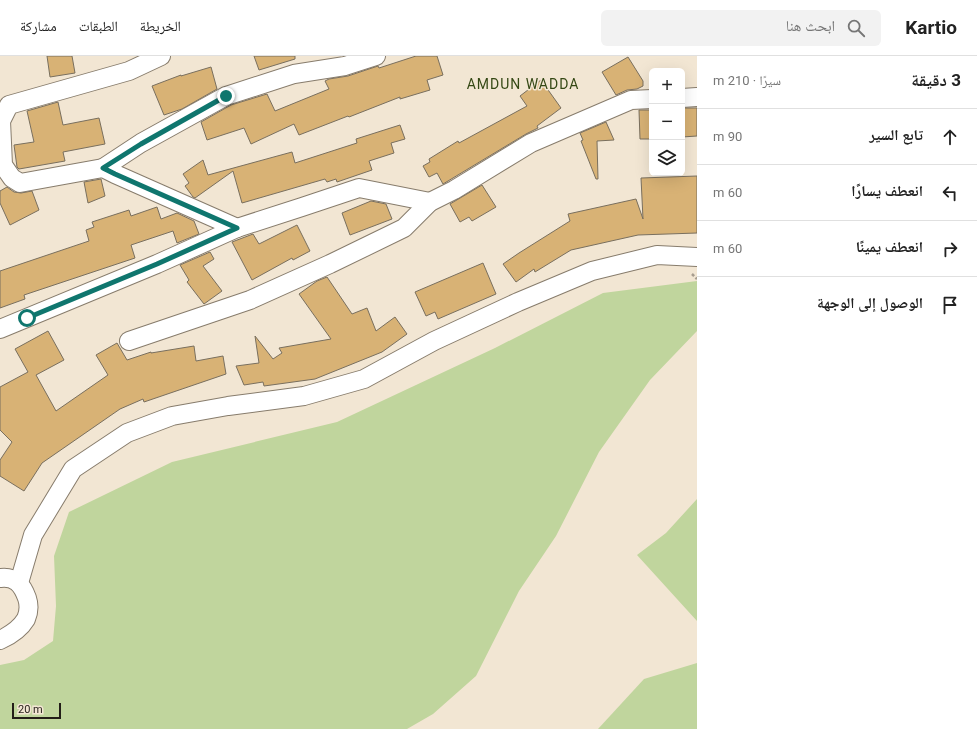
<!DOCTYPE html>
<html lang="ar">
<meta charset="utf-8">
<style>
:root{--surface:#fff;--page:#f2f2f2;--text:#222;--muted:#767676;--line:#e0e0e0}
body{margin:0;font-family:Roboto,"Noto Naskh Arabic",sans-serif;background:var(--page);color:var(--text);direction:rtl}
.controls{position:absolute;right:12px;top:12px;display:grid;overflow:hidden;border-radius:6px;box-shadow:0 4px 16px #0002}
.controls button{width:36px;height:36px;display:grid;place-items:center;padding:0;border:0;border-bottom:1px solid var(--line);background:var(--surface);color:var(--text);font:20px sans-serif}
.scale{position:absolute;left:12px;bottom:10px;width:49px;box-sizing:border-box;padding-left:4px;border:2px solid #231e18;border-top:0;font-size:11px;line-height:14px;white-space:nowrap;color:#231e18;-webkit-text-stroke:3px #f2e6d3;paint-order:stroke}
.stop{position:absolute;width:12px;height:12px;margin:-9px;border:3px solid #0f766e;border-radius:50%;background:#fff}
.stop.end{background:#0f766e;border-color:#fff;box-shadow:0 1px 4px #0008}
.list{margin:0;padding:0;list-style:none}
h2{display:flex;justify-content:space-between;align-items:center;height:52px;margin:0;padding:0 16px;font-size:17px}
h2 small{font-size:13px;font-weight:400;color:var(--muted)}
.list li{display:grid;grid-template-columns:26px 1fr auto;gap:12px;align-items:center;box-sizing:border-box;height:56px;padding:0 16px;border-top:1px solid var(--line)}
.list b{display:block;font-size:15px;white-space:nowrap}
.list em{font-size:13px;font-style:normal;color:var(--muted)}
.icon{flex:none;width:22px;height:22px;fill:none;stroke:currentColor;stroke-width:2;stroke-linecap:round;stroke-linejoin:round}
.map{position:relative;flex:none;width:697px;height:673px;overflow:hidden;direction:ltr}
header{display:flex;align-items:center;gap:24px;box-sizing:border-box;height:56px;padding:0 20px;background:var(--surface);border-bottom:1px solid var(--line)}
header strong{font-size:19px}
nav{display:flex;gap:22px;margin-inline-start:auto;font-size:14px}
.search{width:280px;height:36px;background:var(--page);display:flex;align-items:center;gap:10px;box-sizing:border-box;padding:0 14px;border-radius:6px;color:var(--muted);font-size:15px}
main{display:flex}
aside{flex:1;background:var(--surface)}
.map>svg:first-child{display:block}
</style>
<header>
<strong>Kartio</strong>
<div class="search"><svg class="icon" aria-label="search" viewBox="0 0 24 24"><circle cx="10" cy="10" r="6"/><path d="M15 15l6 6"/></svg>ابحث هنا</div>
<nav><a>الخريطة</a><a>الطبقات</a><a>مشاركة</a></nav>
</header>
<main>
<aside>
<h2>3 دقيقة<small>سيرًا · 210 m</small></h2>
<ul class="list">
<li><svg class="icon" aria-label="ahead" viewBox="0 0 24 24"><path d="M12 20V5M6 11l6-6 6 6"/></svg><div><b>تابع السير</b></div><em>90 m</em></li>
<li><svg class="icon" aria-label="left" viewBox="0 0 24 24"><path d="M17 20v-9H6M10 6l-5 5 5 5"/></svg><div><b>انعطف يسارًا</b></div><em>60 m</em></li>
<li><svg class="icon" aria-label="right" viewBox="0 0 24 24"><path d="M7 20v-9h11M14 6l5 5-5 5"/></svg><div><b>انعطف يمينًا</b></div><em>60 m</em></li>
<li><svg class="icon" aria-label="arrive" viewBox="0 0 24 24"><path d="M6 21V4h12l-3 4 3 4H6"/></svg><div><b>الوصول إلى الوجهة</b></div></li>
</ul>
</aside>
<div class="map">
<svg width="697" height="673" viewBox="0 0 697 673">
<rect width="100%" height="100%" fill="#f2e6d3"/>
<g fill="#c0d59d">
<path d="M 697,225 L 697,275 L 650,324 L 599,396 L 556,480 L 519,535 L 476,620 L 433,658 L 407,673 L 0,673 L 0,609 L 24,604 L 53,585 L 56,550 L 54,500 L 69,456 L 172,406 L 337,366 L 495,292 L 603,237 Z"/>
<path d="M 697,443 L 697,565 L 637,499 L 666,477 Z"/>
<path d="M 697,607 L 697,673 L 598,673 L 644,623 Z"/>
</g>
<g fill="#d8b275" stroke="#796f5e">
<path d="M 47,0 L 72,0 L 75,17 L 50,21 Z"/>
<path d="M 254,0 L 295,0 L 295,3 L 259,14 Z"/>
<path d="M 416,0 L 437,0 L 443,19 L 427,24 L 430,34 L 400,43 L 400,41 L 349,61 L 348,60 L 299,79 L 294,68 L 251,88 L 244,72 L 207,84 L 201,66 L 231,49 L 267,38 L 275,55 L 329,33 L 325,25 L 329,23 L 348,20 L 378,10 L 379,12 Z"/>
<path d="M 628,1 L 643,25 L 643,30 L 637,33 L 627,34 L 616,39 L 602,16 Z"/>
<path d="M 211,11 L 217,33 L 182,53 L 164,59 L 152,30 L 181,19 L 181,20 Z"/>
<path d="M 541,24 L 561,52 L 537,70 L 538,72 L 526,78 L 443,128 L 437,117 L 429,121 L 423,110 L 430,106 L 429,103 L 458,85 L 459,87 L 527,50 L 520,40 Z"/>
<path d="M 58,46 L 63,69 L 99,62 L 105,88 L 63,96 L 65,105 L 19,113 L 17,111 L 14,89 L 34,86 L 27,55 Z"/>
<path d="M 682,52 L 697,52 L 697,80 L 682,81 Z"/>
<path d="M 639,54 L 652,54 L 652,83 L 640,83 Z"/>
<path d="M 606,66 L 614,84 L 597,85 L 598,123 L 596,123 L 581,85 L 583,84 L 580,77 Z"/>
<path d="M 400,69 L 405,83 L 391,87 L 394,97 L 369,105 L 372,114 L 337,126 L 336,123 L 327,126 L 325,123 L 242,147 L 233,115 L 195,142 L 193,141 L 185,130 L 189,127 L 183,118 L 203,104 L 208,119 L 292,96 L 295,107 L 357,87 L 356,83 Z"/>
<path d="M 697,120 L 697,177 L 638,179 L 571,194 L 535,216 L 534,213 L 516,226 L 503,208 L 519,197 L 570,165 L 568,158 L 636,143 L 643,163 L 641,122 Z"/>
<path d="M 101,123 L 105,140 L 88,147 L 84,126 Z"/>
<path d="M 482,129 L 496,151 L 472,165 L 469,161 L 460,166 L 450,148 Z"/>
<path d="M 7,131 L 14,136 L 21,137 L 32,135 L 39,154 L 10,169 L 0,147 L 0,135 Z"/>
<path d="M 371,145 L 386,148 L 392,163 L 350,179 L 342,157 Z"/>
<path d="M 157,151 L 161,163 L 177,157 L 194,165 L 199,178 L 177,187 L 173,175 L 131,189 L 135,202 L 24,239 L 25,243 L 0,252 L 0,215 L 89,185 L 86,174 L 94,171 L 92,166 L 129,154 L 131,160 Z"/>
<path d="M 297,169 L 310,195 L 293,204 L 292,202 L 252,224 L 232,186 L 253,178 L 259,188 Z"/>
<path d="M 210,196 L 214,203 L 203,210 L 222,235 L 204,248 L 187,226 L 189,224 L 180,209 Z"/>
<path d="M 483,207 L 496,238 L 438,263 L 435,256 L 426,260 L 415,236 Z"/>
<path d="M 327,221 L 352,258 L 367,252 L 376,275 L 395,261 L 407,278 L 382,296 L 315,323 L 264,330 L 263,326 L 244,329 L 236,310 L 259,307 L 255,280 L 273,303 L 282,297 L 279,292 L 331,283 L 299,238 L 317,225 Z"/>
<path d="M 48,275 L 64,304 L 36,319 L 56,355 L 108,319 L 96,299 L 117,287 L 127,304 L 151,296 L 151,297 L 194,290 L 196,305 L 223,300 L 226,318 L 144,346 L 143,343 L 120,353 L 42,407 L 24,435 L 0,420 L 0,404 L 12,386 L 0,374 L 0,331 L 28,316 L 15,293 Z"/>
</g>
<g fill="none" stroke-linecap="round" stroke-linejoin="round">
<g stroke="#877c6c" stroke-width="20">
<g id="street">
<path d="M 161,0 L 129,15 L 9,49 L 1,65 L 3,109 L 12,122 L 20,127 L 103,112 L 115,118 L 237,172"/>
<path d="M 682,42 L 697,41"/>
<path d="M 103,112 L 141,87 L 226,40 L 294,18 L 345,10 L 376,0"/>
<path d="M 0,273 L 157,208 L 237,172 L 302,151 L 359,132 L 430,146"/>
<path d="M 129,285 L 250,244 L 330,208 L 404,172 L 430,146 L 454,134 L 531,87 L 631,44 L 652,43"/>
<path d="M 0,522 C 15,520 22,528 27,542 C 29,548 29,556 26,563 C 20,573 11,579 0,584"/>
<path d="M 19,527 L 33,479 L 73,413 L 127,377 L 172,360 L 228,350 L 304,340 L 364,323 L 434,285 L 518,246 L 592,215 L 657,199 L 697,201"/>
</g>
</g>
<path stroke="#a79d8f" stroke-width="2.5" stroke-dasharray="3 2" stroke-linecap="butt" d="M 692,218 L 697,223"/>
<use href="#street" stroke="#fff" stroke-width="18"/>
</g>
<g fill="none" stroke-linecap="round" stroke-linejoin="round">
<path stroke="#0f766e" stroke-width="5" d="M 27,262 L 157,208 L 237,172 L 115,118 L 103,112 L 141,88 L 226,40"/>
</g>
<g text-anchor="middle" stroke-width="3" stroke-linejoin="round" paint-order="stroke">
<g font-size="14" letter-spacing="1" fill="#344814" stroke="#f2e6d3">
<text x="523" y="33">AMDUN WADDA</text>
</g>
</g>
</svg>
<div class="controls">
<button>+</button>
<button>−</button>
<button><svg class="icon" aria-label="layers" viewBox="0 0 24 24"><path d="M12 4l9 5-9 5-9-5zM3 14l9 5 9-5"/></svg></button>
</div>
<div class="scale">20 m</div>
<div class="stop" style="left:27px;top:262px"></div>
<div class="stop end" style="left:226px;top:40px"></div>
</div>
</main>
